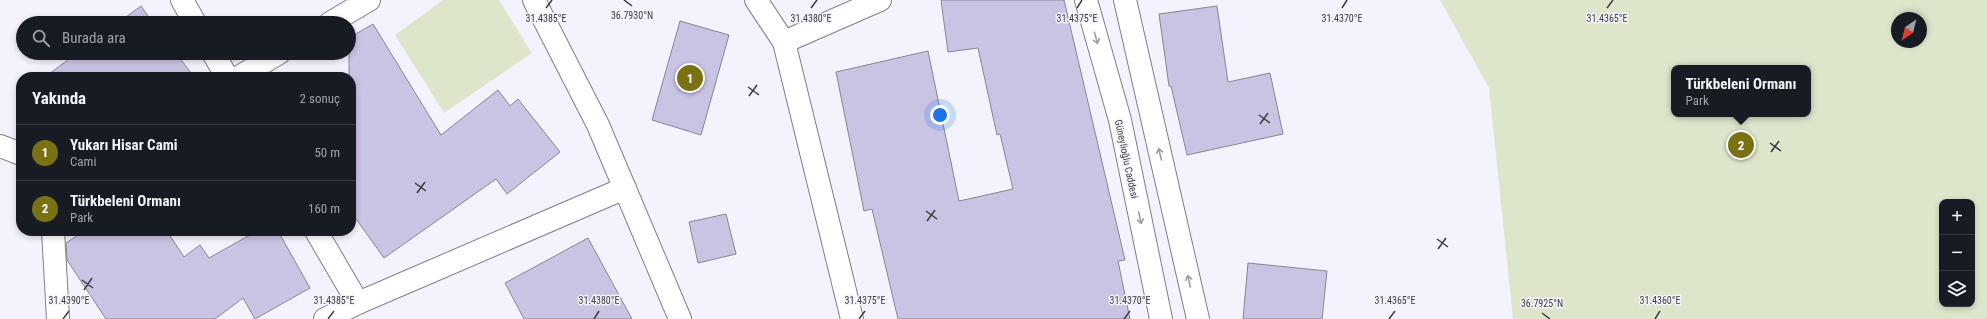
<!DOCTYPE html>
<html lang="tr">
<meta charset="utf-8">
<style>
:root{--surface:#171b24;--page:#242831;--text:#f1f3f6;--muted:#9ea1a6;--line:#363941;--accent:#797112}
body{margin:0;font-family:"Roboto Condensed",sans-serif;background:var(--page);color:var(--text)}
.controls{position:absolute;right:12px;bottom:12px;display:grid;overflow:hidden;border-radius:8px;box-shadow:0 2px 6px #0003}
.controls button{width:36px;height:36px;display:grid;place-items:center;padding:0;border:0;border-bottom:1px solid var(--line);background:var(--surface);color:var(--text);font:20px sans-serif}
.compass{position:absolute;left:1891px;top:12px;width:36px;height:36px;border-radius:50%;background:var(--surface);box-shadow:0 2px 6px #0003;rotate:215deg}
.you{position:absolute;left:940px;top:115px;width:14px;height:14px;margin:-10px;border:3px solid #fff;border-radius:50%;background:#1a73e8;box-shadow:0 0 0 6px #1a73e833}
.badge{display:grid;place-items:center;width:26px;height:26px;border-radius:50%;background:var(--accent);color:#fff;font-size:13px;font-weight:700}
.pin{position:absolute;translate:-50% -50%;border:2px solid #fff;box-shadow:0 1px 4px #0006}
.popup{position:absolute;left:1671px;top:65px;width:140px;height:52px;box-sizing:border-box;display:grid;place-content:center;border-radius:8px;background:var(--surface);filter:drop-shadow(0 1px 3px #0005);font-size:13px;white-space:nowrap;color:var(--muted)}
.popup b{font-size:15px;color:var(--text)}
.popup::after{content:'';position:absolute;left:50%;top:100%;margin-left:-8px;border:8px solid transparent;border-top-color:var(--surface)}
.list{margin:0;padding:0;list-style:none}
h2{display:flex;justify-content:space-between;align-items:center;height:52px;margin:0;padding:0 16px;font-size:17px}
h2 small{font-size:13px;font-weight:400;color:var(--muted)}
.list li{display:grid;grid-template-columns:26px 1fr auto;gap:12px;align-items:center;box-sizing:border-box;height:56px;padding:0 16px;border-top:1px solid var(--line)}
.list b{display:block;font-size:15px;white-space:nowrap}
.list p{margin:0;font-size:13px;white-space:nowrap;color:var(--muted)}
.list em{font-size:13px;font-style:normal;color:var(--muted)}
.icon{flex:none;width:22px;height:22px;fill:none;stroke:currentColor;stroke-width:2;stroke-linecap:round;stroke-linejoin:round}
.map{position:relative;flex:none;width:1987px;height:319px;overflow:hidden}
.search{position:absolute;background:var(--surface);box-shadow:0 2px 6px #0003;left:16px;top:16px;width:340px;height:44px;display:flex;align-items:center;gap:10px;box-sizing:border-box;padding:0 14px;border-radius:22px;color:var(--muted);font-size:15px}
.panel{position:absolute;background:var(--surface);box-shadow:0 2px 6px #0003;left:16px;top:72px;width:340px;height:164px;border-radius:16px}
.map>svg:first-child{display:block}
</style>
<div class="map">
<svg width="1987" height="319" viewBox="0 0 1987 319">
<rect width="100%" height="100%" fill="#f4f3fd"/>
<g fill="#dde6cb" fill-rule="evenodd">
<path d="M 443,0 L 499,0 L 532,53 L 444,113 L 395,35 Z"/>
<path d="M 1440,0 L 1987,0 L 1987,319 L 1513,319 L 1489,88 ZM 1897,18 L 1921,18 L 1921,42 L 1897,42 ZM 1674,68 L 1808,68 L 1808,114 L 1674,114 ZM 1942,202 L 1972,202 L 1972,304 L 1942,304 Z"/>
</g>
<g fill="#cac4e4" stroke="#888594">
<path d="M 941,0 L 1064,0 L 1125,260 L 1118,261 L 1130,319 L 898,319 L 872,209 L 864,211 L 836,72 L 928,51 L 959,201 L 1013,189 L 1000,134 L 997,135 L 978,48 L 948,52 Z"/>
<path d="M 141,6 L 153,23 L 118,23 Z"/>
<path d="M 1217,6 L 1228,82 L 1270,73 L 1283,134 L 1187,155 L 1171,86 L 1169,86 L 1159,14 Z"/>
<path d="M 680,21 L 729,35 L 701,135 L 652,120 Z"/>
<path d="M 373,24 L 441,135 L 498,90 L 510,106 L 518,99 L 560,152 L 507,194 L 496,179 L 384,258 L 351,212 L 351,77 L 349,77 L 349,38 Z"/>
<path d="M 77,53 L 176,53 L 194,77 L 45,77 Z"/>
<path d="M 726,214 L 736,254 L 698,263 L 689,222 Z"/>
<path d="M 84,231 L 167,231 L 184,257 L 200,245 L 209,258 L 257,231 L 278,231 L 310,288 L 255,319 L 243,298 L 215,319 L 106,319 L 67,260 L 66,243 Z"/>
<path d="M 588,238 L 632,319 L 524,319 L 505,283 Z"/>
<path d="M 1248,263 L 1327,271 L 1322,319 L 1243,319 Z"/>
</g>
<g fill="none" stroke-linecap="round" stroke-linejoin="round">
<g stroke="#807d8d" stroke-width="24">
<g id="street">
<path d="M 182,0 L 195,23"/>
<path d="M 534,0 L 598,125 L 680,319"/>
<path d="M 756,0 L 784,42 L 852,319"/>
<path d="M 1086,0 L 1120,120 L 1161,319"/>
<path d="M 1125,0 L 1198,319"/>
<path d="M 330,23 L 369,0"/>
<path d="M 784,42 L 880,0"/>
<path d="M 213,53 L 227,77"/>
<path d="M 239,77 L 279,53"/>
<path d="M 0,146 L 21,154"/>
<path d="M 53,231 L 58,319"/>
<path d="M 316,231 L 358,303 L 325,319"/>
<path d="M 358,303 L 625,188"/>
</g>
</g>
<use href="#street" stroke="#fff" stroke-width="22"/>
</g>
<defs><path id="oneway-shaft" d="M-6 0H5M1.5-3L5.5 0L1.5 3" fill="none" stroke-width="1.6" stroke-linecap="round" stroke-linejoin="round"/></defs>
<g stroke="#9e9da0">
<use href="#oneway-shaft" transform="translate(1096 38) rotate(74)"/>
<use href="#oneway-shaft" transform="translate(1160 154) rotate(-103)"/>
<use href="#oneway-shaft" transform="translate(1140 218) rotate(78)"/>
<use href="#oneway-shaft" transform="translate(1189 281) rotate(-103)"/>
</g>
<path fill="none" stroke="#3d3b42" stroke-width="1.5" d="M 624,0 L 632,6M 546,8 L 552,0M 811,8 L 817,0M 1077,8 L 1082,0M 1342,8 L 1347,0M 1607,8 L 1613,0M 748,87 L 759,95M 749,96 L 757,85M 1259,115 L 1270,123M 1260,124 L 1268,113M 1770,143 L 1781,151M 1771,152 L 1779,141M 415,183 L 426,191M 417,193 L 425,182M 926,211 L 937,219M 927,221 L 935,210M 1437,239 L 1448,247M 1438,249 L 1446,238M 82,280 L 93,288M 84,290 L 92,278M 1542,313 L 1550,319M 63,319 L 69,311M 328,319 L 334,311M 594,319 L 599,311M 859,319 L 865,311M 1124,319 L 1130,311M 1389,319 L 1395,311M 1655,319 L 1660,311"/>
<g text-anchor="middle" stroke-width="3" stroke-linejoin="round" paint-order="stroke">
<g font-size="10" fill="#3d3b42" stroke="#f4f3fd">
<text transform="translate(1127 159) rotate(78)" y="4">Güneylioğlu Caddesi</text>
</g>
</g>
<g font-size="10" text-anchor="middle" fill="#3d3b42" stroke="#f4f3fd" stroke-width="3" stroke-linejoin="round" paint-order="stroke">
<text x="632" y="19">36.7930°N</text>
<text x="546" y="22">31.4385°E</text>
<text x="811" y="22">31.4380°E</text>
<text x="1077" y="22">31.4375°E</text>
<text x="1342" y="22">31.4370°E</text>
<text x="1607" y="22">31.4365°E</text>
<text x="69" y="304">31.4390°E</text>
<text x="334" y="304">31.4385°E</text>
<text x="599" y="304">31.4380°E</text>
<text x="865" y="304">31.4375°E</text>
<text x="1130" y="304">31.4370°E</text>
<text x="1395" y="304">31.4365°E</text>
<text x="1660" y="304">31.4360°E</text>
<text x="1542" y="307">36.7925°N</text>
</g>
</svg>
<div class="controls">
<button>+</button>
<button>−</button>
<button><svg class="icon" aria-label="layers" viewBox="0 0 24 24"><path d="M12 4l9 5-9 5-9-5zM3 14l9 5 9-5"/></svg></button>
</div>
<svg class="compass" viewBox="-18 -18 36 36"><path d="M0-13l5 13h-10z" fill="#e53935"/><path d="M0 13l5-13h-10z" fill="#9ea1a6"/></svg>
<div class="you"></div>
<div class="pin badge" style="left:690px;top:78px">1</div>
<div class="pin badge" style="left:1741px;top:145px">2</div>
<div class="popup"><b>Türkbeleni Ormanı</b>Park</div>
<div class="search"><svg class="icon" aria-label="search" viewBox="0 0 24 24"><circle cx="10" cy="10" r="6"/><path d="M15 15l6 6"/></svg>Burada ara</div>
<section class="panel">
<h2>Yakında<small>2 sonuç</small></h2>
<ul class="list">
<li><span class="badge">1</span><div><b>Yukarı Hisar Cami</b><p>Cami</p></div><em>50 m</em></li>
<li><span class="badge">2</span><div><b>Türkbeleni Ormanı</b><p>Park</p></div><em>160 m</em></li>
</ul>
</section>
</div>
